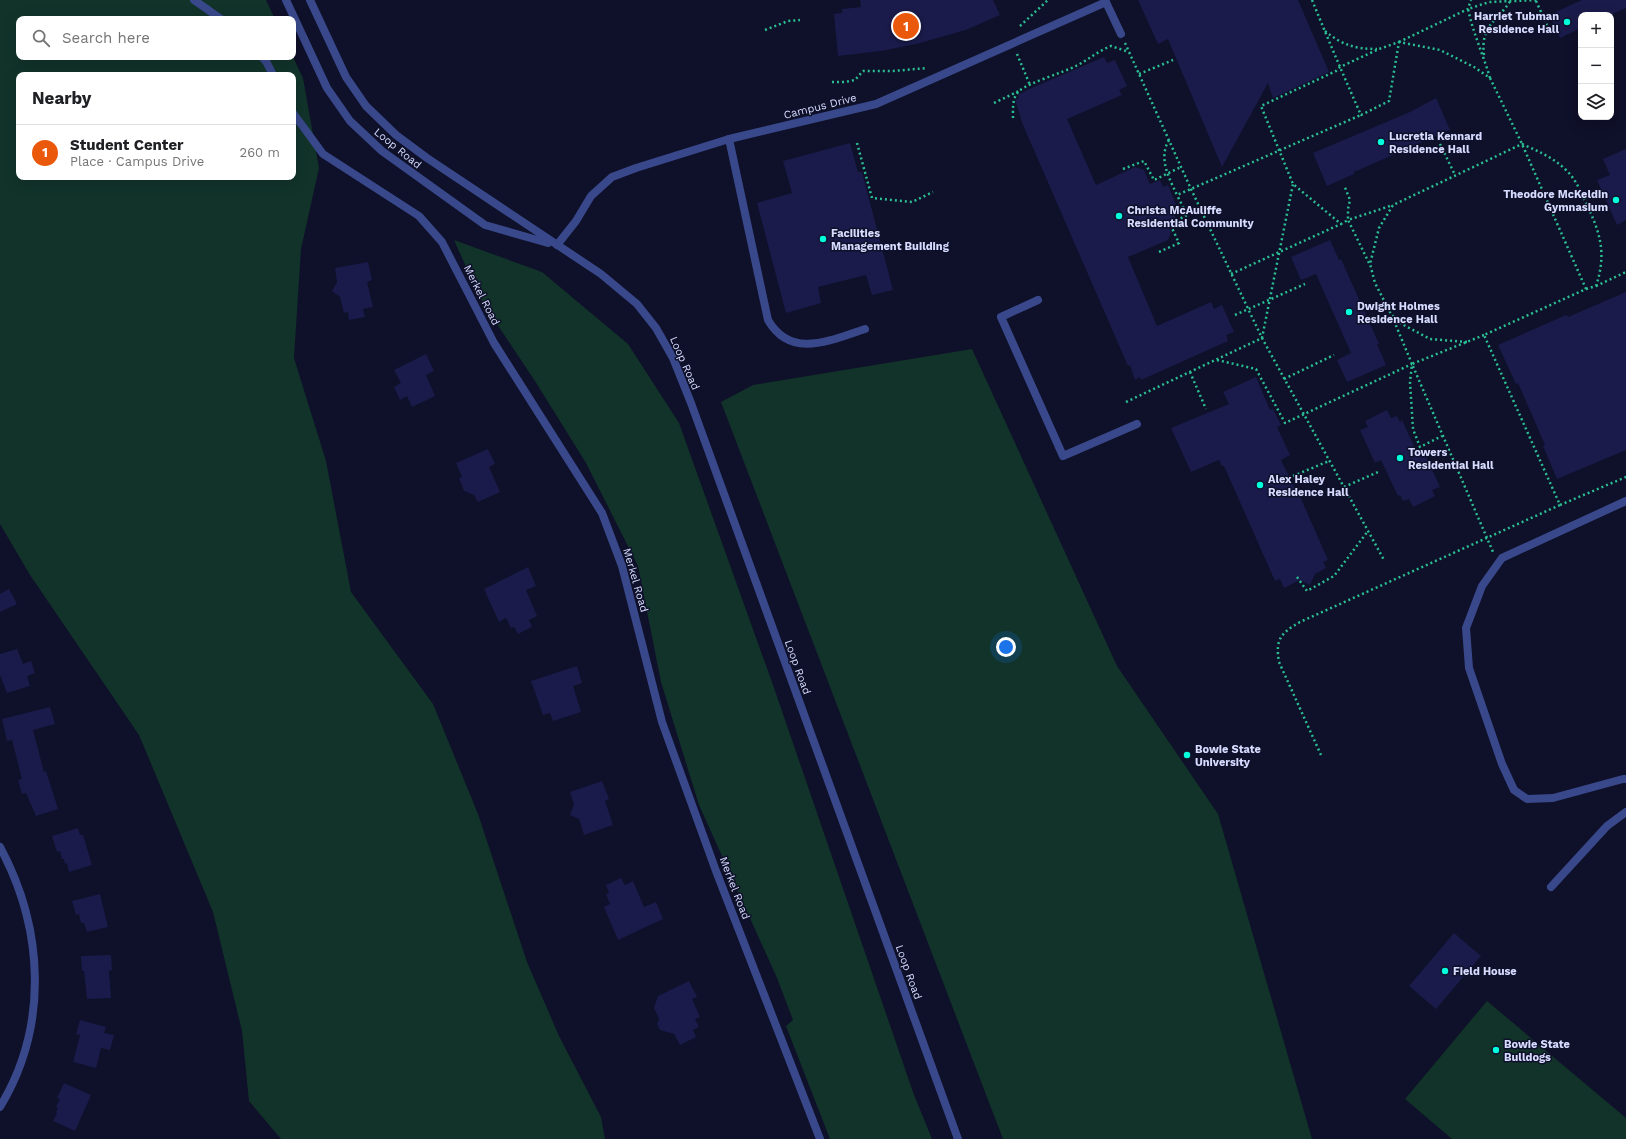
<!DOCTYPE html>
<meta charset="utf-8">
<style>
:root{--surface:#fff;--page:#f6f6f6;--text:#202124;--muted:#757577;--line:#e0e0e0;--accent:#ea580c}
body{margin:0;font-family:"Work Sans",sans-serif;background:var(--page);color:var(--text)}
.controls{position:absolute;right:12px;top:12px;display:grid;overflow:hidden;border-radius:8px;box-shadow:0 4px 16px #0002}
.controls button{width:36px;height:36px;display:grid;place-items:center;padding:0;border:0;border-bottom:1px solid var(--line);background:var(--surface);color:var(--text);font:20px sans-serif}
.you{position:absolute;left:1006px;top:647px;width:14px;height:14px;margin:-10px;border:3px solid #fff;border-radius:50%;background:#1a73e8;box-shadow:0 0 0 6px #1a73e833}
.badge{display:grid;place-items:center;width:26px;height:26px;border-radius:50%;background:var(--accent);color:#fff;font-size:13px;font-weight:700}
.pin{position:absolute;translate:-50% -50%;border:2px solid #fff;box-shadow:0 1px 4px #0006}
.list{margin:0;padding:0;list-style:none}
h2{display:flex;justify-content:space-between;align-items:center;height:52px;margin:0;padding:0 16px;font-size:17px}
h2 small{font-size:13px;font-weight:400;color:var(--muted)}
.list li{display:grid;grid-template-columns:26px 1fr auto;gap:12px;align-items:center;box-sizing:border-box;height:56px;padding:0 16px;border-top:1px solid var(--line)}
.list b{display:block;font-size:15px;white-space:nowrap}
.list p{margin:0;font-size:13px;white-space:nowrap;color:var(--muted)}
.list em{font-size:13px;font-style:normal;color:var(--muted)}
.icon{flex:none;width:22px;height:22px;fill:none;stroke:currentColor;stroke-width:2;stroke-linecap:round;stroke-linejoin:round}
.map{position:relative;flex:none;width:1626px;height:1139px;overflow:hidden}
.search{position:absolute;background:var(--surface);box-shadow:0 4px 16px #0002;left:16px;top:16px;width:280px;height:44px;display:flex;align-items:center;gap:10px;box-sizing:border-box;padding:0 14px;border-radius:8px;color:var(--muted);font-size:15px}
.panel{position:absolute;background:var(--surface);box-shadow:0 4px 16px #0002;left:16px;top:72px;width:280px;height:108px;border-radius:8px}
.map>svg:first-child{display:block}
</style>
<div class="map">
<svg width="1626" height="1139" viewBox="0 0 1626 1139">
<rect width="100%" height="100%" fill="#0f1029"/>
<g fill="#11332a" fill-rule="evenodd">
<path d="M 0,0 L 266,0 L 275,19 L 19,19 L 19,57 L 293,57 L 303,78 L 319,168 L 301,249 L 294,358 L 326,461 L 351,592 L 433,704 L 478,814 L 527,962 L 559,1036 L 601,1117 L 605,1139 L 281,1139 L 249,1101 L 242,1031 L 213,912 L 139,735 L 30,575 L 0,524 ZM 19,75 L 293,75 L 293,177 L 19,177 Z"/>
<path d="M 454,240 L 542,272 L 628,344 L 679,423 L 773,685 L 914,1095 L 932,1139 L 830,1139 L 786,1026 L 793,1020 L 777,978 L 699,805 L 661,682 L 638,566 L 586,463 L 535,381 L 481,300 Z"/>
<path d="M 972,349 L 1117,666 L 1218,814 L 1312,1139 L 1003,1139 L 721,402 L 753,385 Z"/>
<path d="M 1487,1001 L 1626,1118 L 1626,1139 L 1452,1139 L 1405,1099 Z"/>
</g>
<g fill="#1a1b4a">
<path d="M 860,0 L 993,0 L 1000,15 L 966,30 L 916,44 L 881,51 L 838,56 L 834,14 L 842,13 L 842,9 L 861,7 Z"/>
<path d="M 1138,0 L 1298,0 L 1329,72 L 1273,98 L 1268,83 L 1222,167 L 1168,39 L 1158,44 Z"/>
<path d="M 1582,0 L 1626,0 L 1626,8 L 1610,15 L 1581,15 L 1581,28 L 1560,38 L 1549,15 Z"/>
<path d="M 1104,57 L 1107,63 L 1115,60 L 1127,86 L 1119,90 L 1122,95 L 1067,119 L 1096,185 L 1135,167 L 1144,170 L 1150,184 L 1160,180 L 1163,187 L 1168,185 L 1179,212 L 1174,213 L 1176,219 L 1167,223 L 1171,232 L 1168,240 L 1128,257 L 1157,326 L 1211,302 L 1214,309 L 1222,305 L 1234,332 L 1226,335 L 1228,341 L 1141,380 L 1140,377 L 1135,380 L 1130,365 L 1128,366 L 1023,125 L 1015,100 L 1019,98 L 1018,95 L 1027,90 Z"/>
<path d="M 1436,98 L 1450,130 L 1354,172 L 1354,174 L 1327,186 L 1313,153 L 1410,112 Z"/>
<path d="M 850,143 L 858,172 L 862,172 L 893,290 L 872,295 L 866,275 L 818,287 L 821,303 L 786,313 L 757,203 L 792,193 L 783,161 Z"/>
<path d="M 1626,149 L 1626,220 L 1617,225 L 1597,180 L 1610,175 L 1603,159 Z"/>
<path d="M 1330,240 L 1339,260 L 1341,259 L 1379,344 L 1377,344 L 1386,365 L 1347,382 L 1337,360 L 1351,353 L 1316,274 L 1301,280 L 1291,257 Z"/>
<path d="M 368,262 L 372,280 L 367,282 L 373,307 L 363,309 L 365,317 L 349,320 L 348,312 L 344,313 L 340,297 L 332,291 L 337,282 L 335,268 Z"/>
<path d="M 1626,292 L 1626,450 L 1557,479 L 1543,446 L 1545,445 L 1518,383 L 1516,384 L 1498,345 L 1566,315 L 1568,317 Z"/>
<path d="M 426,354 L 434,371 L 426,375 L 435,396 L 412,407 L 407,396 L 400,400 L 394,387 L 401,383 L 394,370 Z"/>
<path d="M 1256,377 L 1270,410 L 1273,409 L 1281,425 L 1277,427 L 1290,455 L 1281,460 L 1297,493 L 1298,492 L 1328,560 L 1323,562 L 1326,568 L 1315,574 L 1310,585 L 1300,580 L 1284,588 L 1280,579 L 1275,581 L 1224,466 L 1222,466 L 1219,460 L 1191,472 L 1171,428 L 1229,404 L 1223,392 Z"/>
<path d="M 1387,410 L 1391,418 L 1397,416 L 1400,422 L 1402,420 L 1419,457 L 1425,454 L 1440,487 L 1432,490 L 1435,496 L 1413,507 L 1409,499 L 1403,501 L 1400,495 L 1398,496 L 1381,460 L 1375,463 L 1360,430 L 1368,427 L 1365,421 Z"/>
<path d="M 488,449 L 495,464 L 489,467 L 500,492 L 478,502 L 474,495 L 464,491 L 459,478 L 462,477 L 456,463 Z"/>
<path d="M 528,567 L 536,586 L 526,590 L 537,616 L 529,620 L 532,627 L 518,634 L 514,627 L 511,628 L 506,618 L 499,622 L 484,589 Z"/>
<path d="M 9,589 L 17,604 L 0,612 L 0,594 Z"/>
<path d="M 17,649 L 23,664 L 31,661 L 35,673 L 27,676 L 30,686 L 7,693 L 0,675 L 0,654 Z"/>
<path d="M 577,666 L 582,683 L 573,686 L 581,712 L 553,721 L 550,713 L 543,715 L 531,681 Z"/>
<path d="M 50,707 L 55,724 L 33,730 L 44,772 L 46,771 L 58,809 L 36,816 L 26,793 L 22,794 L 18,780 L 22,779 L 12,740 L 7,741 L 2,719 Z"/>
<path d="M 602,781 L 609,799 L 605,801 L 613,825 L 584,835 L 579,819 L 570,815 L 574,804 L 570,792 Z"/>
<path d="M 78,828 L 80,835 L 83,835 L 92,865 L 69,872 L 67,863 L 65,864 L 64,859 L 62,859 L 60,851 L 57,852 L 52,836 Z"/>
<path d="M 621,878 L 625,885 L 633,881 L 644,907 L 656,902 L 663,919 L 618,940 L 604,907 L 610,904 L 606,894 L 609,893 L 606,885 Z"/>
<path d="M 100,894 L 108,927 L 87,932 L 84,923 L 81,923 L 79,914 L 76,915 L 72,901 Z"/>
<path d="M 1454,933 L 1481,956 L 1436,1009 L 1409,986 Z"/>
<path d="M 111,955 L 112,970 L 109,971 L 111,998 L 87,999 L 84,971 L 82,971 L 81,956 Z"/>
<path d="M 689,981 L 697,997 L 692,999 L 700,1017 L 695,1019 L 699,1027 L 693,1030 L 696,1037 L 680,1045 L 674,1034 L 660,1030 L 657,1024 L 659,1019 L 654,1008 L 658,996 Z"/>
<path d="M 80,1020 L 106,1027 L 104,1033 L 114,1035 L 110,1050 L 101,1048 L 96,1068 L 73,1062 L 80,1035 L 76,1034 Z"/>
<path d="M 64,1083 L 91,1095 L 75,1131 L 53,1121 L 57,1113 L 56,1112 L 58,1108 L 56,1107 L 60,1099 L 57,1098 Z"/>
</g>
<g fill="none" stroke-linecap="round" stroke-linejoin="round">
<g stroke="#2abf93" stroke-width="2.5" stroke-dasharray="2 3" stroke-linecap="butt">
<path d="M 1312,0 C 1328,39 1344,77 1361,115 L 1389,101 L 1399,42 L 1379,49 L 1340,67 L 1336,71 L 1261,106 L 1293,184 L 1341,224 L 1348,220 L 1348,209 L 1350,200 L 1344,185"/>
<path d="M 1536,1 L 1547,25"/>
<path d="M 1020,26 L 1048,0"/>
<path d="M 765,30 L 788,21 L 800,20"/>
<path d="M 1325,31 C 1342,45 1355,49 1377,49"/>
<path d="M 1399,42 L 1468,9 L 1471,0"/>
<path d="M 1125,43 L 1191,189 L 1262,338 L 1384,560"/>
<path d="M 1017,54 L 1030,85"/>
<path d="M 1484,55 C 1480,25 1498,21 1511,0"/>
<path d="M 1139,74 L 1173,60"/>
<path d="M 1490,78 C 1483,54 1473,33 1468,9 L 1489,2 L 1538,0"/>
<path d="M 832,82 L 845,82 L 855,80 L 863,71 L 893,71 L 927,68"/>
<path d="M 994,103 L 1019,91"/>
<path d="M 1013,118 C 1013,108 1012,98 1019,91 C 1030,82 1062,73 1076,66 C 1088,60 1098,51 1111,46 L 1129,52"/>
<path d="M 1169,140 C 1158,158 1169,178 1177,195 L 1361,115"/>
<path d="M 857,143 L 872,198 L 912,202 L 933,192"/>
<path d="M 1440,144 L 1455,175"/>
<path d="M 1123,169 L 1144,161 L 1154,180 L 1181,167"/>
<path d="M 1159,252 L 1179,243 L 1170,224 L 1187,215 L 1177,195"/>
<path d="M 1369,263 L 1348,220 L 1393,205"/>
<path d="M 1231,274 L 1341,224"/>
<path d="M 1596,286 L 1626,272"/>
<path d="M 1235,315 L 1305,284"/>
<path d="M 1392,316 L 1412,364 L 1410,382 L 1413,429 L 1420,447 L 1442,436"/>
<path d="M 1484,335 L 1412,364 L 1493,552"/>
<path d="M 1467,342 L 1430,339 L 1400,323 L 1391,314 L 1375,283 L 1370,264 L 1379,228 L 1393,205 L 1522,144 C 1538,151 1552,157 1565,169 C 1575,178 1580,190 1586,203 C 1600,232 1607,253 1596,286 L 1586,289"/>
<path d="M 1217,360 L 1256,369 L 1285,423 L 1412,364"/>
<path d="M 1190,372 L 1206,409"/>
<path d="M 1284,379 L 1334,355"/>
<path d="M 1126,402 L 1262,338 L 1293,184"/>
<path d="M 1293,476 L 1329,461"/>
<path d="M 1344,487 L 1378,472"/>
<path d="M 1560,505 L 1626,477"/>
<path d="M 1297,577 L 1307,591 L 1334,576 L 1368,531"/>
<path d="M 1321,755 L 1279,662 C 1275,639 1281,633 1300,622 L 1560,505 L 1484,335 L 1586,289 L 1522,144 L 1490,78 L 1474,67 L 1440,50 L 1399,42"/>
</g>
<g stroke="#38488a" stroke-width="8">
<path d="M 729,139 L 768,320 C 791,360 831,340 865,329"/>
<path d="M 1038,300 L 1001,317 L 1063,456 L 1137,424"/>
<path d="M 1626,501 L 1502,558 L 1482,586 L 1466,628 L 1469,668 L 1502,764 L 1514,790 L 1527,799 L 1553,798 L 1623,779 L 1626,779"/>
<path d="M 1551,887 L 1607,826 L 1626,812"/>
</g>
<path stroke="#38488a" stroke-width="8" d="M 1105,0 L 1121,34"/>
<g stroke="#38488a" stroke-width="8">
<path d="M 194,0 L 221,19"/>
<path d="M 286,0 L 327,88 L 350,121 L 382,151 L 485,225 L 548,243"/>
<path d="M 310,0 L 346,77 L 366,106 L 396,135 L 427,158 L 601,274 L 637,304 L 656,328 L 673,358 L 691,403 L 958,1139"/>
<path d="M 262,57 L 267,63 L 273,75"/>
<path d="M 293,113 L 323,154 L 419,216 L 442,242 L 494,343 L 602,513 L 622,566 L 662,722 L 716,871 L 820,1139"/>
<path d="M 557,245 L 576,221 L 591,196 L 612,177 L 636,168 L 729,139 L 876,104 L 1106,2"/>
<path d="M 0,847 C 44,929 49,1026 0,1107"/>
</g>
</g>
<g fill="#02ffdd" stroke="#0f1029" stroke-width="1.5">
<circle cx="1567" cy="22" r="4"/>
<circle cx="1381" cy="142" r="4"/>
<circle cx="1616" cy="200" r="4"/>
<circle cx="1119" cy="216" r="4"/>
<circle cx="823" cy="239" r="4"/>
<circle cx="1349" cy="312" r="4"/>
<circle cx="1400" cy="458" r="4"/>
<circle cx="1260" cy="485" r="4"/>
<circle cx="1187" cy="755" r="4"/>
<circle cx="1445" cy="971" r="4"/>
<circle cx="1496" cy="1050" r="4"/>
</g>
<g text-anchor="middle" stroke-width="3" stroke-linejoin="round" paint-order="stroke">
<g font-size="11" font-weight="bold" fill="#d6dbff" stroke="#0f1029" text-anchor="start">
<text x="1559" y="20" text-anchor="end">Harriet Tubman<tspan x="1559" dy="13">Residence Hall</tspan></text>
<text x="1389" y="140">Lucretia Kennard<tspan x="1389" dy="13">Residence Hall</tspan></text>
<text x="1608" y="198" text-anchor="end">Theodore McKeldin<tspan x="1608" dy="13">Gymnasium</tspan></text>
<text x="1127" y="214">Christa McAuliffe<tspan x="1127" dy="13">Residential Community</tspan></text>
<text x="831" y="237">Facilities<tspan x="831" dy="13">Management Building</tspan></text>
<text x="1357" y="310">Dwight Holmes<tspan x="1357" dy="13">Residence Hall</tspan></text>
<text x="1408" y="456">Towers<tspan x="1408" dy="13">Residential Hall</tspan></text>
<text x="1268" y="483">Alex Haley<tspan x="1268" dy="13">Residence Hall</tspan></text>
<text x="1195" y="753">Bowie State<tspan x="1195" dy="13">University</tspan></text>
<text x="1453" y="975">Field House</text>
<text x="1504" y="1048">Bowie State<tspan x="1504" dy="13">Bulldogs</tspan></text>
</g>
<g font-size="11" fill="#d6dbff" stroke="#0f1029">
<text transform="translate(820 106) rotate(-14)" y="4">Campus Drive</text>
<text transform="translate(398 148) rotate(39)" y="4">Loop Road</text>
<text transform="translate(482 295) rotate(63)" y="4">Merkel Road</text>
<text transform="translate(685 363) rotate(66)" y="4">Loop Road</text>
<text transform="translate(636 580) rotate(74)" y="4">Merkel Road</text>
<text transform="translate(798 667) rotate(70)" y="4">Loop Road</text>
<text transform="translate(735 888) rotate(69)" y="4">Merkel Road</text>
<text transform="translate(909 972) rotate(70)" y="4">Loop Road</text>
</g>
</g>
</svg>
<div class="controls">
<button>+</button>
<button>−</button>
<button><svg class="icon" aria-label="layers" viewBox="0 0 24 24"><path d="M12 4l9 5-9 5-9-5zM3 14l9 5 9-5"/></svg></button>
</div>
<div class="you"></div>
<div class="pin badge" style="left:906px;top:26px">1</div>
<div class="search"><svg class="icon" aria-label="search" viewBox="0 0 24 24"><circle cx="10" cy="10" r="6"/><path d="M15 15l6 6"/></svg>Search here</div>
<section class="panel">
<h2>Nearby<small></small></h2>
<ul class="list">
<li><span class="badge">1</span><div><b>Student Center</b><p>Place · Campus Drive</p></div><em>260 m</em></li>
</ul>
</section>
</div>
